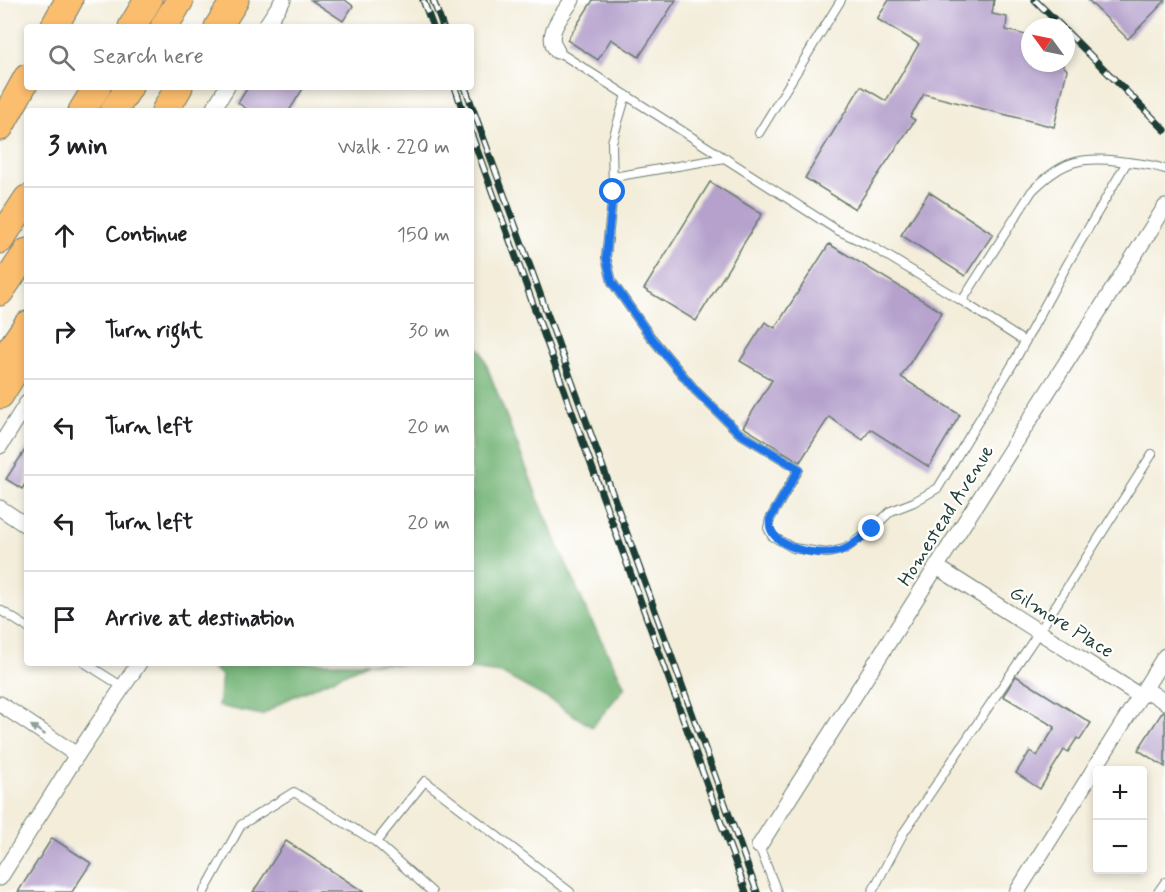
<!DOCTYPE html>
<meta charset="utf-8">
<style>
:root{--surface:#fff;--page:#f6f6f6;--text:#202124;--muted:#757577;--line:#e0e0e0}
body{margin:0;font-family:Mynerve,sans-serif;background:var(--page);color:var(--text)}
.controls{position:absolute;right:18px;bottom:18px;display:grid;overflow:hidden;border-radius:6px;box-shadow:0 3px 9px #0003}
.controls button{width:54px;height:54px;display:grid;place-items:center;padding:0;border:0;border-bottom:2px solid var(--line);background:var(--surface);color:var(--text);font:30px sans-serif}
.compass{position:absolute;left:1021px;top:18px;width:54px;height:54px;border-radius:50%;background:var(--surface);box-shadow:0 3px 9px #0003;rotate:303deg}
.stop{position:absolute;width:18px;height:18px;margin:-14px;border:4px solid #1a73e8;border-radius:50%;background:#fff}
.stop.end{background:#1a73e8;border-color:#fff;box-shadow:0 2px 6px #0008}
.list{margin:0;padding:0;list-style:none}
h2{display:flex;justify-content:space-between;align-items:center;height:78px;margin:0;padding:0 24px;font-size:26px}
h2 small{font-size:20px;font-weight:400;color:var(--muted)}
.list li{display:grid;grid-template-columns:39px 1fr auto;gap:18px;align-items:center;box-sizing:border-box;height:96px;padding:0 24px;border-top:2px solid var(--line)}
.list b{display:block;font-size:22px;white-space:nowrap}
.list em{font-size:20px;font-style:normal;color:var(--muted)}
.icon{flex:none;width:33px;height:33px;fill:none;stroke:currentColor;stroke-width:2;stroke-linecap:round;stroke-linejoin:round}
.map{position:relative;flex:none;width:1165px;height:892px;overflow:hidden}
.search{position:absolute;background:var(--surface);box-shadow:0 3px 9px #0003;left:24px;top:24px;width:450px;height:66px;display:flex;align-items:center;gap:15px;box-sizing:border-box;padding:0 21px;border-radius:6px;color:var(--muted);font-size:22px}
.panel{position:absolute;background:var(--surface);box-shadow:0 3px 9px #0003;left:24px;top:108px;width:450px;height:558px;border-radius:6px}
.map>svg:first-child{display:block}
</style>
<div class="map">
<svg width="1165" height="892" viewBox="0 0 1165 892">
<rect width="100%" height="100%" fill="#fff"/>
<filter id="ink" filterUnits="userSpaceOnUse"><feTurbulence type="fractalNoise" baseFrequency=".0167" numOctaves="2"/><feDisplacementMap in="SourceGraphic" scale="12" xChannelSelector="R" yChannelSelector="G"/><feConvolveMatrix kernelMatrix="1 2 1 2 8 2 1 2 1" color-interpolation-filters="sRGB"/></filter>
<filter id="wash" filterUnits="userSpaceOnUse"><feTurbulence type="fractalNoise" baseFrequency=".008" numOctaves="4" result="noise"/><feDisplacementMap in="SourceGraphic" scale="24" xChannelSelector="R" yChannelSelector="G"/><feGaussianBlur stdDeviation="1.35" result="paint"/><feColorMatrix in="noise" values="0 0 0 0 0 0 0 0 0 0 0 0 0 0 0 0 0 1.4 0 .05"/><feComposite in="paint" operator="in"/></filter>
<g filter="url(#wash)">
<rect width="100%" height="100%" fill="#f3edda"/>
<g fill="#72b375" stroke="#487854" stroke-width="1.5">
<path d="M 471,339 L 481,351 L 539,501 L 589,616 L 625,687 L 592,727 L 552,701 L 501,673 L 439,665 L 369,663 L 471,663 Z"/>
<path d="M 206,663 L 368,663 L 286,700 L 262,715 L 218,706 L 222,676 Z"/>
</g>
<g id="blocks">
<g fill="#b5a1cc">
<path d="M 311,0 L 345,0 L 353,6 L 343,21 Z"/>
<path d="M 593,0 L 676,0 L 639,57 L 611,39 L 598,60 L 567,40 Z"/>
<path d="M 889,0 L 994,0 L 992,14 L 1007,17 L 1006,30 L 1030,36 L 1030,63 L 1061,63 L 1067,70 L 1054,127 L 924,94 L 910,117 L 915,120 L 855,209 L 805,178 L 861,86 L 886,101 L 919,44 L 877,19 Z"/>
<path d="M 1088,0 L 1165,0 L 1165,1 L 1128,39 Z"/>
<path d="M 248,87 L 304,87 L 289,111 L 250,111 L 238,103 Z"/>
<path d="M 710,182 L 762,214 L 696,321 L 644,289 Z"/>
<path d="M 929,192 L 993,234 L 965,276 L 901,235 Z"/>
<path d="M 829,244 L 942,312 L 901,377 L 960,415 L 929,467 L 870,429 L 863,440 L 829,417 L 800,462 L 743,427 L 772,380 L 740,361 L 765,322 L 775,328 Z"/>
<path d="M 27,447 L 27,481 L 22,489 L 6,479 Z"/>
<path d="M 1016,676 L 1091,723 L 1080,740 L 1077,738 L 1068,752 L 1064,750 L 1040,789 L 1016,773 L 1030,751 L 1037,756 L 1055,727 L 1003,696 Z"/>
<path d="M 1163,711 L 1165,712 L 1165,767 L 1138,750 Z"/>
<path d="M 52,838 L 91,863 L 72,892 L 18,892 Z"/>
<path d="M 286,841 L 364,892 L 253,892 Z"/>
</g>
</g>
</g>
<g filter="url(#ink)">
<use href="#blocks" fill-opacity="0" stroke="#697b6e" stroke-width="1.5"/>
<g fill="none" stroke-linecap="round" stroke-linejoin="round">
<g stroke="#697b6e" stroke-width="10">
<g id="service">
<path d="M 557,51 L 837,230 L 873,247 L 962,301 L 1032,191 C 1061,162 1079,156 1119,161 C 1135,163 1150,164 1165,169"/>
<path d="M 626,95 L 612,142 L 613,192 L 606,257 L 612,282 L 650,336 L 696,391 L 739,433 L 799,469 L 770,519 L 768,528 L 772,536 L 793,548 L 827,553 L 845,549 L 872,529 L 891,511 L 914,502 L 938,488 L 1014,362 L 1068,263 L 1127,162"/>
<path d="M 759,133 L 841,0"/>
<path d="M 613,177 L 725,158"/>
<path d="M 962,301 L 1025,342"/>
<path d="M 0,610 L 27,627"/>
<path d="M 85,663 L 123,687"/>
<path d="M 376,842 L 425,781 L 570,892"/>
<path d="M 759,846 L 777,892"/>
<path d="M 204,892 L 241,825 L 294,792 L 376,842 L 432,892"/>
<path d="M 872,892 L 904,832 L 1039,632 L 1152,454"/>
<path d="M 1158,892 L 1165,882"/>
</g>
</g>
<g stroke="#697b6e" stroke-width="17">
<g id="minor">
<path d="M 265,27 L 283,0"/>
<path d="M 557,51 C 543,34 563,15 572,0"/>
<path d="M 212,111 L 227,87"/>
<path d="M 0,446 L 27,403"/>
<path d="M 0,508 L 27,526"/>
<path d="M 937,567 L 1140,696 L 1150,692 L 1165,702"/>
<path d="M 0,704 L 77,755"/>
<path d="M 759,846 L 1165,207"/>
<path d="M 0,878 L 77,755 L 139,663"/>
<path d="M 1017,892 L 1165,656"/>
</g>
</g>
<g stroke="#697b6e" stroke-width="29">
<g id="motorway">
<path d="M 54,27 L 69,0"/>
<path d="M 132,27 L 148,0"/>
<path d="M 164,27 L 180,0"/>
<path d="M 218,27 L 235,0"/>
<path d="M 82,111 L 97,87"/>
<path d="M 114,111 L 129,87"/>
<path d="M 165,111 L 179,87"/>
<path d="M 0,127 L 27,78"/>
<path d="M 0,240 L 27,199"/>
<path d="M 0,292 L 27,252"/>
<path d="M 1,363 L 27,325"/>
<path d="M 0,395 L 27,351"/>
</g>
</g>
<use href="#service" stroke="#fff" stroke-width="8"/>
<use href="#minor" stroke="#fff" stroke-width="15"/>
<use href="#motorway" stroke="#fbbd6e" stroke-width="27"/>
<g stroke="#1f3d34" stroke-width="7">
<g id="rail">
<path d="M 423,0 L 433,27"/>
<path d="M 433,0 L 443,27"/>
<path d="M 1035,0 L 1062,27"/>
<path d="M 1066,31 L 1165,130"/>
<path d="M 455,87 L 463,111"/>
<path d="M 465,87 L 757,892"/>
<path d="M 471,133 L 746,892"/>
</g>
</g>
<use href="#rail" stroke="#fff" stroke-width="4.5" stroke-dasharray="14" stroke-linecap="butt"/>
</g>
<defs><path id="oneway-solid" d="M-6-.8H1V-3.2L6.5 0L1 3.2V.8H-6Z" transform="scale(1.5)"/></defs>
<use fill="#8f9e9a" href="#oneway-solid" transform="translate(38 730) rotate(-147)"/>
</g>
<g fill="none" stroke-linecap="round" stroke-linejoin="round" filter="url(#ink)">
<path stroke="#1a73e8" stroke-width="8" d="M 613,192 L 606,257 L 612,282 L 650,336 L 696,391 L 739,433 L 799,469 L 770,519 C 765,549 824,559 845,549 C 855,544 864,535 872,529"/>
</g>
<g text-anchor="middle" stroke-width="4.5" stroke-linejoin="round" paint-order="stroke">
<g font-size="20" fill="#1f3d34" stroke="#fff">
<text transform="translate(945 515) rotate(-58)" y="7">Homestead Avenue</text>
<text transform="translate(1062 621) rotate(32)" y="7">Gilmore Place</text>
</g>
</g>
</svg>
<div class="controls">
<button>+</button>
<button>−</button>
</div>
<svg class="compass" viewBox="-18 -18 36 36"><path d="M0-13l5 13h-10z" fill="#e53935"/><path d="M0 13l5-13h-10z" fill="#757577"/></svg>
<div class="stop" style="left:613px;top:192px"></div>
<div class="stop end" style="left:872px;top:529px"></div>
<div class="search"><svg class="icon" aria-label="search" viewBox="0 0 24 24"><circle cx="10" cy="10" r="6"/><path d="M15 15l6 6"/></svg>Search here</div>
<section class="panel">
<h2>3 min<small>Walk · 220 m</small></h2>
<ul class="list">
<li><svg class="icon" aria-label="ahead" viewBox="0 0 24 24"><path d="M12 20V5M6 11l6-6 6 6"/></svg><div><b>Continue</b></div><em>150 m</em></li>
<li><svg class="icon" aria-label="right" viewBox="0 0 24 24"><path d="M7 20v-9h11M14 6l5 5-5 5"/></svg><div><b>Turn right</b></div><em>30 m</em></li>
<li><svg class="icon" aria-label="left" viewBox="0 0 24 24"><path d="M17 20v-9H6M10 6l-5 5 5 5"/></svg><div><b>Turn left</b></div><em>20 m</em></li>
<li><svg class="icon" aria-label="left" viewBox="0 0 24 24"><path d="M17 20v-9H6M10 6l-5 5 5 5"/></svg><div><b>Turn left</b></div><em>20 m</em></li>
<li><svg class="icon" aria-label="arrive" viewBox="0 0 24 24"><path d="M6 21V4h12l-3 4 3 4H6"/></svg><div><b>Arrive at destination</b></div></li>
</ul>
</section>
</div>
